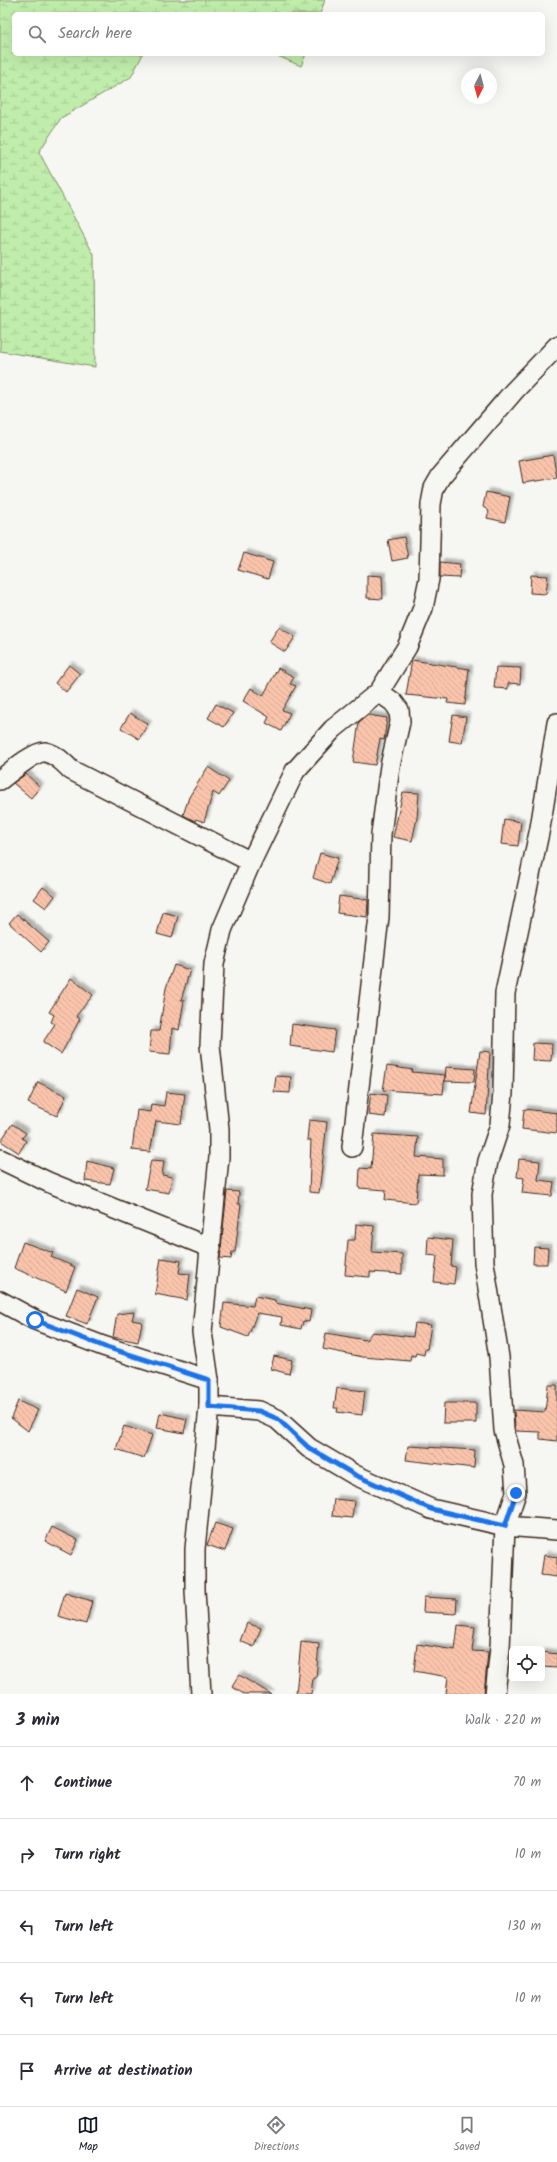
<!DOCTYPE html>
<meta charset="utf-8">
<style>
:root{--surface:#fff;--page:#f7f7f7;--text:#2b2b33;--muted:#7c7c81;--line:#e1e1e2;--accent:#111827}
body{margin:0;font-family:Kalam,sans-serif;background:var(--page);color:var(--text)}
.controls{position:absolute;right:12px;bottom:12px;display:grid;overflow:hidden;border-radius:6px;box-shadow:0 4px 16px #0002}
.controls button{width:36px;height:36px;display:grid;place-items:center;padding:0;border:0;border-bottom:1px solid var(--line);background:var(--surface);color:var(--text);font:20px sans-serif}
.compass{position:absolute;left:461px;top:68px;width:36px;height:36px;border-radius:50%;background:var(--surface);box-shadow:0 4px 16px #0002;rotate:186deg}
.stop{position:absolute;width:12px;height:12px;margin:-9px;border:3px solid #1a73e8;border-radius:50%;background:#fff}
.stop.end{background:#1a73e8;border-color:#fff;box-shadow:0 1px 4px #0008}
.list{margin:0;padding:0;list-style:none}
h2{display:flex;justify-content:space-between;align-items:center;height:52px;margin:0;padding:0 16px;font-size:17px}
h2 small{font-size:13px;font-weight:400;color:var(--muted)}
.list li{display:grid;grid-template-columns:26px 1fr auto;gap:12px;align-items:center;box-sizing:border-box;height:72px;padding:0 16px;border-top:1px solid var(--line)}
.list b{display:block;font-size:15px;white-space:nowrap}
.list em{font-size:13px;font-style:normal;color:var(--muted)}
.icon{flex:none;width:22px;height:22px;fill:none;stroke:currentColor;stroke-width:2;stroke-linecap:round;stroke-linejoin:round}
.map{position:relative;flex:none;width:557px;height:1694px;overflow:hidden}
.search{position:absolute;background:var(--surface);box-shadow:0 4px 16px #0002;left:12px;right:12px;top:12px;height:44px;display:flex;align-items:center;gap:10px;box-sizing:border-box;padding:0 14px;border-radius:6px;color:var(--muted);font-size:15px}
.sheet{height:412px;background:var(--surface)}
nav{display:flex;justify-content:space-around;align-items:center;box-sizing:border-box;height:56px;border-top:1px solid var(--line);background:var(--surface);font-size:11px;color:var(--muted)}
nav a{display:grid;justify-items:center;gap:2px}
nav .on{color:var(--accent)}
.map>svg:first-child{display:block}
</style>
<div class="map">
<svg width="557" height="1694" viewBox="0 0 557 1694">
<defs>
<pattern id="wetland-marsh" width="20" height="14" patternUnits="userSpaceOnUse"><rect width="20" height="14" fill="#c0edab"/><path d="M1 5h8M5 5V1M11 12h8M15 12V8" fill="none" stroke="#a6cb93"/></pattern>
<pattern id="building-back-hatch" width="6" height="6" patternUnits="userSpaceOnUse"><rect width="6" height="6" fill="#fac4ac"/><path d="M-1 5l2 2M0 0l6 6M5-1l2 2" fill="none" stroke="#d7a994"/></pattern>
<filter id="shadow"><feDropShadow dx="3.5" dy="-3.5" stdDeviation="1" flood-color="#0004"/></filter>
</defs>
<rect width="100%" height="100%" fill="#f6f6f2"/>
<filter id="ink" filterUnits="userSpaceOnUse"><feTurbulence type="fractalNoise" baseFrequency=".025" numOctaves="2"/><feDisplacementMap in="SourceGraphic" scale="8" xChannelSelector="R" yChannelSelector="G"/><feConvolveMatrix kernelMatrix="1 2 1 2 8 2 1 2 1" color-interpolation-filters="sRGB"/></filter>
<g filter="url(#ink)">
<g fill="url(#wetland-marsh)" stroke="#7e8c64">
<path d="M 0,0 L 325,0 L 320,14 L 14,14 L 14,54 L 143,54 L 131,77 L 61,118 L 39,152 L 94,255 L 95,367 L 0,351 Z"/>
<path d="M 273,54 L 306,54 L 301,66 Z"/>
</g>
<g fill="url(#building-back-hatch)" stroke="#3b2a1e" filter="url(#shadow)">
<path d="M 553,455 L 557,478 L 523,483 L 519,461 Z"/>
<path d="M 486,492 L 510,497 L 505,522 L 487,518 L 489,511 L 483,507 Z"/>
<path d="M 404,537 L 408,558 L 392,561 L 388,540 Z"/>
<path d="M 244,553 L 273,562 L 268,579 L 238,570 Z"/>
<path d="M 440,562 L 460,564 L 459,578 L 440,577 Z"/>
<path d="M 367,575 L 382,576 L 383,599 L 367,598 Z"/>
<path d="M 531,575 L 548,576 L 546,594 L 530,593 Z"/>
<path d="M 279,627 L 295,637 L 285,652 L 269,642 Z"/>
<path d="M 412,660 L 469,669 L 465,705 L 447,703 L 448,699 L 406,695 Z"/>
<path d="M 69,665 L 80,674 L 66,692 L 55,683 Z"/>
<path d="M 496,667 L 521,668 L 520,684 L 508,683 L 508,689 L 494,688 Z"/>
<path d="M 278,668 L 294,677 L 290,684 L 296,686 L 282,710 L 290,713 L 281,731 L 266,723 L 269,717 L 243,701 L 251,688 L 263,696 Z"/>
<path d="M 216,704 L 233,713 L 224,727 L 208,718 Z"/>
<path d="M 130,713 L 148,724 L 139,739 L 121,728 Z"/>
<path d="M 368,715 L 387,718 L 384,740 L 380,739 L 375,765 L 353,762 L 359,722 Z"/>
<path d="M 453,715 L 466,717 L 462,743 L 449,741 Z"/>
<path d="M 208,767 L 229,781 L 219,796 L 213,792 L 204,822 L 196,819 L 195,821 L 183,815 L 189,797 Z"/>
<path d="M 26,774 L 40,787 L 31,798 L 13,783 Z"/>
<path d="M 403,792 L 419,793 L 417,818 L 412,841 L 393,837 Z"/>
<path d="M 504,819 L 521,822 L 518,846 L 501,844 Z"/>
<path d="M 320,853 L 338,858 L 330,884 L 313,878 Z"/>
<path d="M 43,887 L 55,896 L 46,908 L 34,899 Z"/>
<path d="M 339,896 L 368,900 L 367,917 L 337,913 Z"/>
<path d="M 163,912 L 178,916 L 172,938 L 157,934 Z"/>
<path d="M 17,914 L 49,942 L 41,952 L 9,923 Z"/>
<path d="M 174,965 L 190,970 L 181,1000 L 184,1000 L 179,1030 L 172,1028 L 170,1054 L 149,1052 L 151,1031 L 159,1031 L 166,988 Z"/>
<path d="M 71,978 L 93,995 L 76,1016 L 80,1019 L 61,1054 L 43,1042 L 55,1024 L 51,1022 L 54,1015 L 49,1012 Z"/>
<path d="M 292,1024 L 335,1030 L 332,1052 L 290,1046 Z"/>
<path d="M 533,1043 L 552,1044 L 551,1061 L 532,1060 Z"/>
<path d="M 480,1051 L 490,1052 L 486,1115 L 471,1113 Z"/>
<path d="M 387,1066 L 413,1070 L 412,1072 L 445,1075 L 443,1094 L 383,1090 Z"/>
<path d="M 446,1067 L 475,1069 L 474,1082 L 445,1081 Z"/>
<path d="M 276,1076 L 291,1077 L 290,1093 L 274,1092 Z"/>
<path d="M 38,1082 L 66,1096 L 57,1116 L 28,1103 Z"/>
<path d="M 166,1092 L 185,1094 L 181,1124 L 156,1121 L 150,1152 L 132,1150 L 137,1110 L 150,1112 L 151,1104 L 164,1106 Z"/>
<path d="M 371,1093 L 387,1095 L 385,1117 L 368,1115 Z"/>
<path d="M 524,1109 L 557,1113 L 557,1133 L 522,1129 Z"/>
<path d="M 309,1120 L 327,1122 L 319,1193 L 309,1192 L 311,1140 L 307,1140 Z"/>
<path d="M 12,1124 L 26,1133 L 22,1138 L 26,1141 L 19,1153 L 1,1141 Z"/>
<path d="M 374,1134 L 418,1137 L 416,1157 L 443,1159 L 443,1175 L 418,1174 L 416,1203 L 385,1200 L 386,1190 L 359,1188 L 360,1168 L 371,1169 Z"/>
<path d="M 519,1159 L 540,1161 L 538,1180 L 554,1182 L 552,1196 L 522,1193 L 524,1178 L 517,1177 Z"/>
<path d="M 151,1160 L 164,1161 L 162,1175 L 172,1177 L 169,1193 L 145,1189 Z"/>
<path d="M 87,1161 L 114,1168 L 110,1184 L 85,1181 Z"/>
<path d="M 227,1191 L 239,1192 L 238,1204 L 241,1204 L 235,1252 L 232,1252 L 231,1259 L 220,1258 Z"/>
<path d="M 356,1224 L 374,1226 L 372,1252 L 402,1254 L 402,1274 L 370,1272 L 370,1277 L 345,1275 L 348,1240 L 355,1240 Z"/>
<path d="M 428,1237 L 453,1240 L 451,1266 L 456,1267 L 454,1284 L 434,1282 L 437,1256 L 427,1255 Z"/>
<path d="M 23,1242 L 53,1253 L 51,1257 L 75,1267 L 66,1291 L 14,1268 Z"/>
<path d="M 534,1247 L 548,1248 L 547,1264 L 533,1264 Z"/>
<path d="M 161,1258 L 181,1261 L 179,1273 L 190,1274 L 187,1300 L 155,1294 Z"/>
<path d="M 77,1288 L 98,1297 L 87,1324 L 66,1316 Z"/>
<path d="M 255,1296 L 275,1300 L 275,1303 L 311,1310 L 309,1322 L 303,1321 L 301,1329 L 281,1325 L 282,1317 L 257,1313 L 248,1337 L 221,1327 L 224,1303 L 253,1306 Z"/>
<path d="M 134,1312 L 132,1320 L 142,1322 L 138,1342 L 113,1337 L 117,1314 Z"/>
<path d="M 415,1323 L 431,1325 L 427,1349 L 425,1349 L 424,1355 L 416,1353 L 415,1356 L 411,1355 L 410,1361 L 363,1357 L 323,1349 L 326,1333 L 366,1340 L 372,1332 L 413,1337 Z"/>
<path d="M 274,1356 L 292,1360 L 289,1374 L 271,1369 Z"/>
<path d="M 548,1385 L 557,1385 L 557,1441 L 540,1439 L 540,1432 L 516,1431 L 515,1428 L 514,1410 L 545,1412 Z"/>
<path d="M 337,1388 L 365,1391 L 362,1415 L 337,1412 L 338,1408 L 334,1408 Z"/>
<path d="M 18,1401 L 38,1410 L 28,1431 L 11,1418 Z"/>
<path d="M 444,1403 L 476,1403 L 476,1423 L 443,1423 Z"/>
<path d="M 160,1413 L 187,1419 L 184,1433 L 157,1428 Z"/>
<path d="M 124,1426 L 152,1435 L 144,1458 L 116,1449 Z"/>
<path d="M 408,1446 L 475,1450 L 474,1468 L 406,1460 Z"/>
<path d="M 334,1499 L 354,1501 L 352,1518 L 332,1516 Z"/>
<path d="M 215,1523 L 233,1529 L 225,1551 L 207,1545 Z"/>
<path d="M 52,1527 L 78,1540 L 71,1555 L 45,1541 Z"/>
<path d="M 544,1555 L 557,1557 L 557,1577 L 541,1575 Z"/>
<path d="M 65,1593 L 92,1601 L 86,1624 L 58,1616 Z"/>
<path d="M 424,1597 L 457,1599 L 456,1614 L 423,1612 Z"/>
<path d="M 247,1623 L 261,1628 L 254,1647 L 240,1641 Z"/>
<path d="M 458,1625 L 475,1627 L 472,1651 L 488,1652 L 484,1694 L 446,1694 L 448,1677 L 414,1671 L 417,1644 L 455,1650 Z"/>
<path d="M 301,1642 L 319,1644 L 316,1678 L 313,1678 L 311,1694 L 296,1694 Z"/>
<path d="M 542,1652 L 557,1654 L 557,1668 L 542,1667 Z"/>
<path d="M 239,1675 L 271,1694 L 244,1694 L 232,1687 Z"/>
</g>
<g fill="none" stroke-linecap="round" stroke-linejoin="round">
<g stroke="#3b2a1e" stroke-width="22">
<g id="minor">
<path d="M 0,780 C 9,773 35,751 45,752 C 56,754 64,763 71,770 L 251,862"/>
<path d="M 352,1147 L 379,917 L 381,834 L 390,766 L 400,722 L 399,710 L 393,702 L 379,692"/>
<path d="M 0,1159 L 48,1182 L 211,1248"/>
<path d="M 0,1301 L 35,1320 L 103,1346 L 209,1380"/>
<path d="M 209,1407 L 259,1411 L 277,1419 L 309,1448 L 355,1475 L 431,1509 L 505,1526 L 557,1530"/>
<path d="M 201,1694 L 195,1590 L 195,1549 L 209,1407 L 209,1380 L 202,1332 L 219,1157 L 219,1129 L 210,1045 L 214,964 L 222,930 L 251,862 L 295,771 L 333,729 L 379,692 L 407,647 L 423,608 L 429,579 L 431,504 L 434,488 L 441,476 L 514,391 L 557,346"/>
<path d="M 495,1694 L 500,1648 L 505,1526 L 516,1493 L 514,1465 L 504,1430 L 499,1357 L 484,1263 L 482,1194 L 488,1161 L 500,1125 L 503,1093 L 505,993 L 540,828 L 557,723"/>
</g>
</g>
<use href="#minor" stroke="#f6f6f2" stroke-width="19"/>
</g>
</g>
<g fill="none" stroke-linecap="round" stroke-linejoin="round" filter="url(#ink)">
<path stroke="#1a73e8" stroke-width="5" d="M 35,1320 L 103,1346 L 209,1380 L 209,1407 L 259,1411 L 278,1419 L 309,1448 L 355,1475 L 431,1509 L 505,1526 L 516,1493"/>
</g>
</svg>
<div class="controls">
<button><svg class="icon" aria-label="locate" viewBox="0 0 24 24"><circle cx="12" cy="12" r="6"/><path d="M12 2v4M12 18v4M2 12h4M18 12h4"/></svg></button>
</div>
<svg class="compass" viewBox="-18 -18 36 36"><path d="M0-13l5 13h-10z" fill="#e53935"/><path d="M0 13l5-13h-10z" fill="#7c7c81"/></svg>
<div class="stop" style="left:35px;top:1320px"></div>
<div class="stop end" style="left:516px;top:1493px"></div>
<div class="search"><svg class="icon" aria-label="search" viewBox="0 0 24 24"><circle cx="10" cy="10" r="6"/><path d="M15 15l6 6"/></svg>Search here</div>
</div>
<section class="sheet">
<h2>3 min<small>Walk · 220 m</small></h2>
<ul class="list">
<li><svg class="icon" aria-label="ahead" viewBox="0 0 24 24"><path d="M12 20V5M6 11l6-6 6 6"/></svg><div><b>Continue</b></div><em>70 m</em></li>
<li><svg class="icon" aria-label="right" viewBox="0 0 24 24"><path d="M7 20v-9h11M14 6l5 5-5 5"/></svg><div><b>Turn right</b></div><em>10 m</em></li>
<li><svg class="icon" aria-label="left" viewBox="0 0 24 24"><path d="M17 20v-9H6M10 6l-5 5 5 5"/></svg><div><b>Turn left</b></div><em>130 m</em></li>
<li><svg class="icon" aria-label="left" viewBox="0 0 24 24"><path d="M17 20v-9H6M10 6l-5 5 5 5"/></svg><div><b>Turn left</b></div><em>10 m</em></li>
<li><svg class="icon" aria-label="arrive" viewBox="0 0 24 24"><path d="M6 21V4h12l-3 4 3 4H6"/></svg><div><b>Arrive at destination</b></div></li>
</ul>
</section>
<nav>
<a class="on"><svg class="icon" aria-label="map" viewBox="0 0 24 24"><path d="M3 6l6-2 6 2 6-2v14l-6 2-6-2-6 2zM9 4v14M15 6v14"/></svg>Map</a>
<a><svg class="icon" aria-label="directions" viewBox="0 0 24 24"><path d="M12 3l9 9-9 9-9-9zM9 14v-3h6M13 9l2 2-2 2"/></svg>Directions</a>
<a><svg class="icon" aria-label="saved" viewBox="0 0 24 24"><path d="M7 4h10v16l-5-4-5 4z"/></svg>Saved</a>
</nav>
